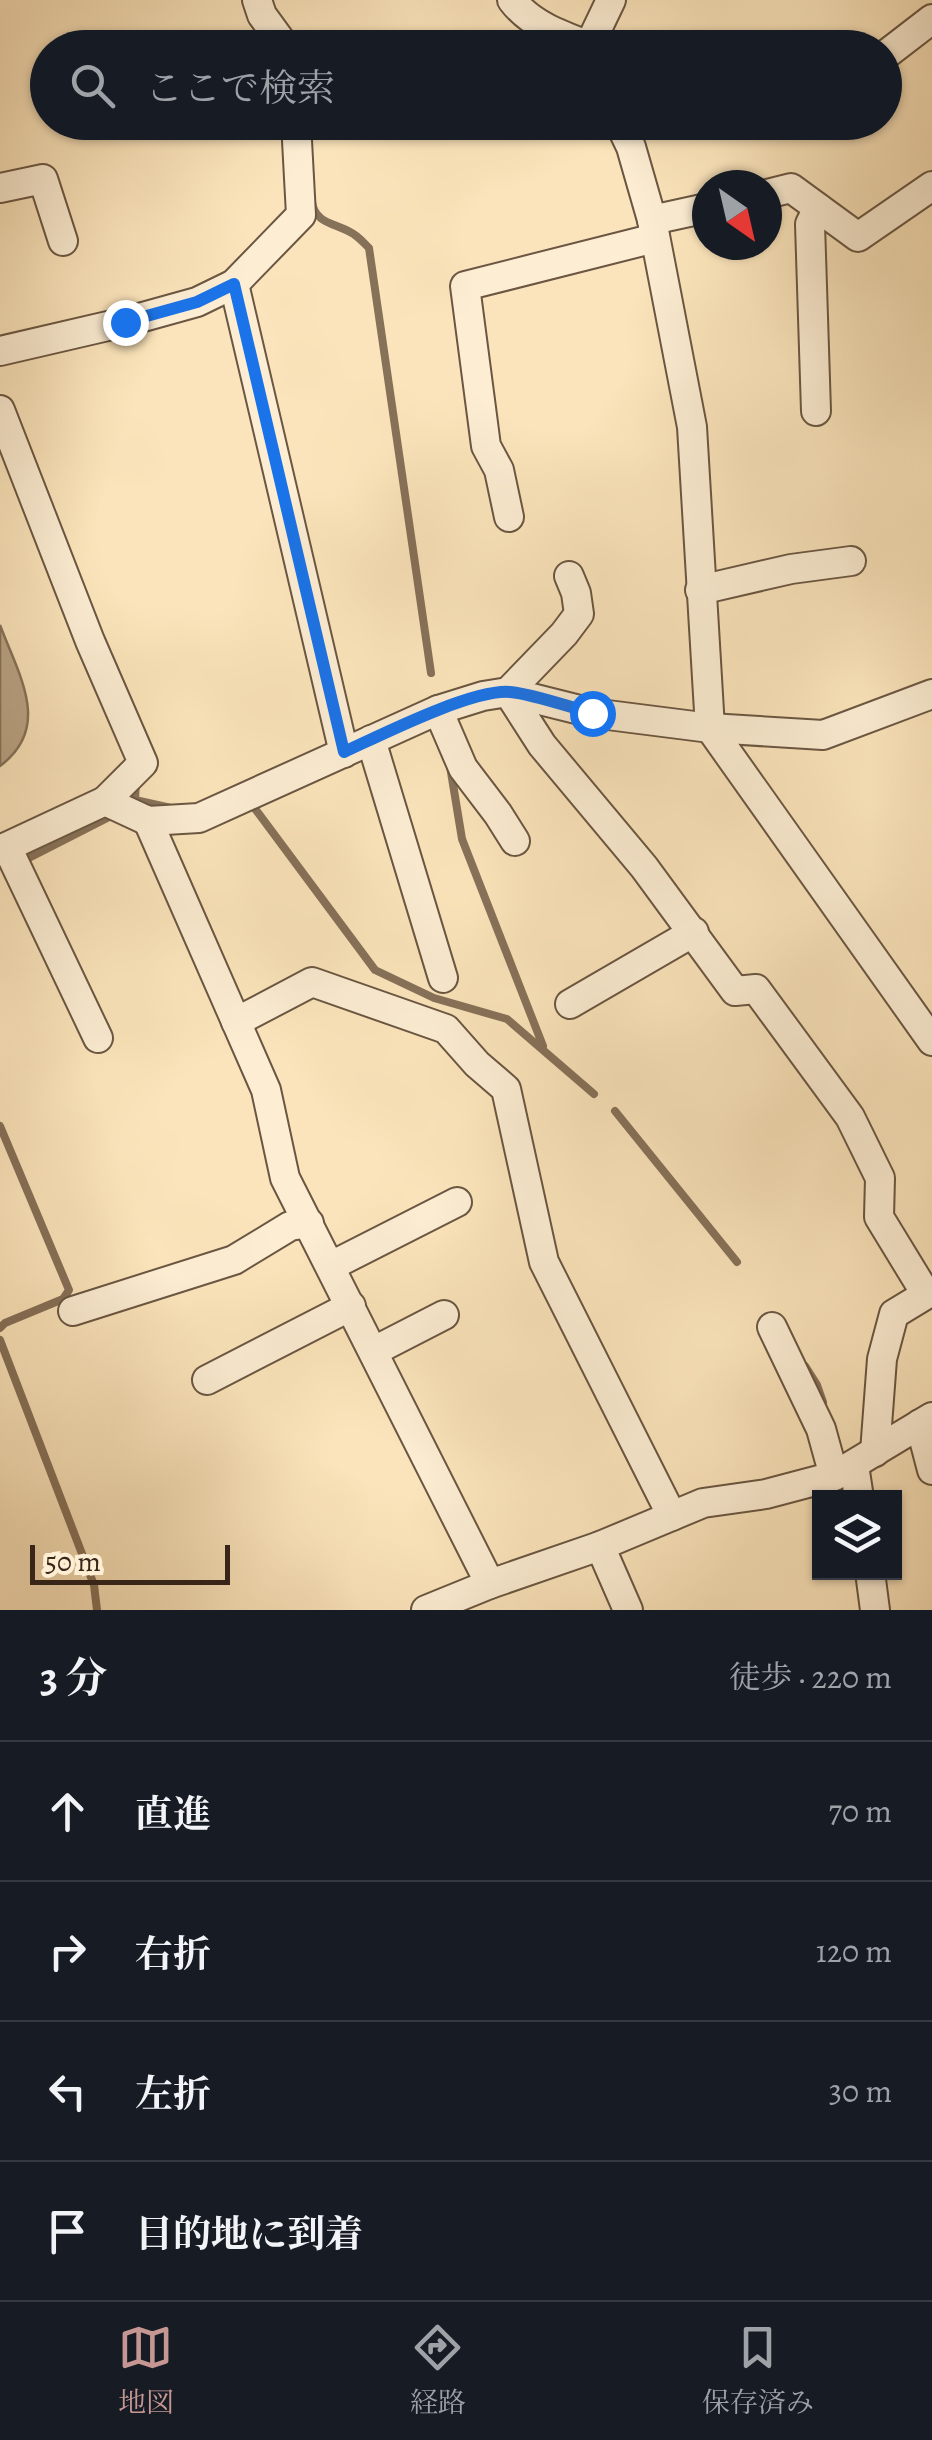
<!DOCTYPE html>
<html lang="ja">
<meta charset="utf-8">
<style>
:root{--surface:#171b24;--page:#20242c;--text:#f1f3f6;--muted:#9ea1a6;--line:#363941;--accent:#c59692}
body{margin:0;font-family:Alegreya,"Noto Serif JP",serif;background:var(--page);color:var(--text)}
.controls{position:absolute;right:30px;bottom:30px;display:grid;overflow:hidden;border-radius:0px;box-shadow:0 2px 8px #0004}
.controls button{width:90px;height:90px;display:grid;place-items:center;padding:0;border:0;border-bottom:2px solid var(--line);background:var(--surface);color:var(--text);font:50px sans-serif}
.compass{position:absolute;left:692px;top:170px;width:90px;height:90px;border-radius:50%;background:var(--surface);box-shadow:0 2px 8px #0004;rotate:146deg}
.scale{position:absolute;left:30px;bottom:25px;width:200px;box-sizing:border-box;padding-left:10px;border:5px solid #392619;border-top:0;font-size:28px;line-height:35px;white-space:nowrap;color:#392619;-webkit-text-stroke:8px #fcedd3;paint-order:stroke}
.stop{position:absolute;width:30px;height:30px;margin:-22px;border:8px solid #1a73e8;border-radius:50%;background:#fff}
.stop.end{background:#1a73e8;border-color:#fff;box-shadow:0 2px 10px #0008}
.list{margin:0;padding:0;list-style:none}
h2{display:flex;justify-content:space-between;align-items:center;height:130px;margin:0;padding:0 40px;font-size:42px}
h2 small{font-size:32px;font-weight:400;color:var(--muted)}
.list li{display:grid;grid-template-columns:65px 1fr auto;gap:30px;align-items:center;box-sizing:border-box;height:140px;padding:0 40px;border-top:2px solid var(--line)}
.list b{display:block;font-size:38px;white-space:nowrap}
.list em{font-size:32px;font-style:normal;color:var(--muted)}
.icon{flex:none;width:55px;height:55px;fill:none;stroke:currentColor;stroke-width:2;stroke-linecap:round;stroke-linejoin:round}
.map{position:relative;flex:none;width:932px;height:1610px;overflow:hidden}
.search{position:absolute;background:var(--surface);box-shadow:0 2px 8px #0004;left:30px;right:30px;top:30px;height:110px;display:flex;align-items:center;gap:25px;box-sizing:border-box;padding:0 35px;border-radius:55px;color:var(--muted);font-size:38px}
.sheet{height:690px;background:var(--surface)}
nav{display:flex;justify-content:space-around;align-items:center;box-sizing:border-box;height:140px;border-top:2px solid var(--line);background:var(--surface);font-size:28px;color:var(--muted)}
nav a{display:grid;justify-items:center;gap:5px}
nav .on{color:var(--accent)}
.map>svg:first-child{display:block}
</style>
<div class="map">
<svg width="932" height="1610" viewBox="0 0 932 1610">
<rect width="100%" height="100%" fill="#fbe4bb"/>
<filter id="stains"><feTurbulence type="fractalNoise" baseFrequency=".002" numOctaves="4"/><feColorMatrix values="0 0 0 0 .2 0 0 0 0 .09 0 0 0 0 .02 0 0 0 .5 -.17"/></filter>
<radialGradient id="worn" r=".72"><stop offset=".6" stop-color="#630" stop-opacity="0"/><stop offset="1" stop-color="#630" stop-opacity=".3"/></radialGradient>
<path fill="#b9a384" stroke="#867159" stroke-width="2.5" d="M 0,625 C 18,674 53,727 0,766 Z"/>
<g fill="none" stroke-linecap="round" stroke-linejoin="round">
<g stroke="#867159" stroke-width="8">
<path d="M 312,202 C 315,223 334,223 350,232 C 357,235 363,242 369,248 L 431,673"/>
<path d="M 450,766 L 462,839 L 543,1046"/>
<path d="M 136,781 L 135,800 L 171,808"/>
<path d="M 253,806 L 375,970 L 434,998 L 507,1019 L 594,1094"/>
<path d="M 21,862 L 115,814"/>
<path d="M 615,1111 L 737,1262"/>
<path d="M 0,1126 L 69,1290 L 63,1299 L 5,1323 L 0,1328"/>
<path d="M 0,1340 L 94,1585 L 97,1610"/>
<path d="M 805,1366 L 817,1385 L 823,1402"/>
</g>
<g stroke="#6a5642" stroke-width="32">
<g id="minor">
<path d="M 257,0 L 262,15 L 286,48"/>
<path d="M 512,0 C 530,24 560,35 587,45"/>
<path d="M 588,48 L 611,0"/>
<path d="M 884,56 L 932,19"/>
<path d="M 619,122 L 631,147 L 652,220 L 692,427 L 710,728 L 932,1041"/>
<path d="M 0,188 L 43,179 L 63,241"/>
<path d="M 767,194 L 791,188 L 858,237 L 932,186"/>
<path d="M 652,220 L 707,208"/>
<path d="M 234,284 L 344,753"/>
<path d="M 0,351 L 125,322 L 197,302 L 234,284 L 301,215 L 296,122"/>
<path d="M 0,410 L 90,641 L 143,763 L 105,801"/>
<path d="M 816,411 L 810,224 L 818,208"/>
<path d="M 509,517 L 499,470 L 486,446 L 465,286 L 655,238"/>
<path d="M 569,576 L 576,593 L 579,614 L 564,634 L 508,692 L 542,745 L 644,867 L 735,991 L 756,989 L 850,1117 L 880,1178 L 879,1217 L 926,1294"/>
<path d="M 700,590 L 791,569 L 851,561"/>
<path d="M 438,710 L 463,768 L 498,814 L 515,841"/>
<path d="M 371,740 L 443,978"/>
<path d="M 148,821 L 266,1090 L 285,1178 L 490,1584"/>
<path d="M 7,847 L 98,1038"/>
<path d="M 0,850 L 105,801 L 148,821 L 199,818 L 438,710 L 483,696 L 508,692 L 592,713 L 710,728 L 823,735 L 932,694"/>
<path d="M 570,1004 L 694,932"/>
<path d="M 236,1022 L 312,982 L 446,1029 L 477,1064 L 506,1089 L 544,1262 L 672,1516"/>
<path d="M 331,1266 L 457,1202"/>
<path d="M 73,1311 L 234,1260 L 290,1226 L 309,1223"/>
<path d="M 772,1327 L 821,1429 L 834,1476"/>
<path d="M 374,1351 L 444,1315"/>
<path d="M 207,1380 L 351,1306"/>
<path d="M 920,1424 L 932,1470"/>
<path d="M 875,1452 L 882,1359 L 894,1314 L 932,1291"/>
<path d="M 854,1465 L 859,1498"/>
<path d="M 600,1546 L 628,1610"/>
<path d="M 870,1572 L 875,1610"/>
<path d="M 426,1610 L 490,1584 L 600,1546 L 703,1503 L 766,1494 L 834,1476 L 932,1417"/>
</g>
</g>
<use href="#minor" stroke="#fcedd3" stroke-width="28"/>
</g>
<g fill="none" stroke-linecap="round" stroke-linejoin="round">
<path stroke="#1a73e8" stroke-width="12" d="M 125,322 L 197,302 L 234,284 L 344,752 C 381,735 472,689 510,692 C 533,694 569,707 592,713"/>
</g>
<rect width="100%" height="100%" filter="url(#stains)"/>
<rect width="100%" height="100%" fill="url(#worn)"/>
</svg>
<div class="controls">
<button><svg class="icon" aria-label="layers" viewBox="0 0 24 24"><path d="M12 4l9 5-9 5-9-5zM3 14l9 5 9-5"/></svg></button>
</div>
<svg class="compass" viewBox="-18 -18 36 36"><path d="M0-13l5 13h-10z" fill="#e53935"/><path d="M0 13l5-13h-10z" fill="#9ea1a6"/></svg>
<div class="scale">50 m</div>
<div class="stop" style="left:592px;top:713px"></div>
<div class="stop end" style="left:125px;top:322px"></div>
<div class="search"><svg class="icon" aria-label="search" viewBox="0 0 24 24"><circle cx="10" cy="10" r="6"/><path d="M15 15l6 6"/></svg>ここで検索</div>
</div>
<section class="sheet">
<h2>3 分<small>徒歩 · 220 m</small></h2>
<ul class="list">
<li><svg class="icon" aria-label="ahead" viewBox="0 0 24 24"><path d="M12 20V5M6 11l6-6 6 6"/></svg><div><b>直進</b></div><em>70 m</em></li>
<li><svg class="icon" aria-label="right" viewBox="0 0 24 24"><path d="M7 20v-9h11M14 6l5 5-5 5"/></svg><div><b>右折</b></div><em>120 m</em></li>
<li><svg class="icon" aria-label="left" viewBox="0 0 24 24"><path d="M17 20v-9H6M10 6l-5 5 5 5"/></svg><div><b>左折</b></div><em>30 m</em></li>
<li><svg class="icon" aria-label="arrive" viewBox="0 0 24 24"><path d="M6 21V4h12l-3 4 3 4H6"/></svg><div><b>目的地に到着</b></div></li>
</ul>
</section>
<nav>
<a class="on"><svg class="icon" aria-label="map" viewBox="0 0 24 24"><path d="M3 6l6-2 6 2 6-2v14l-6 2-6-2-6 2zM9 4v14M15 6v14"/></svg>地図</a>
<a><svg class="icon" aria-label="directions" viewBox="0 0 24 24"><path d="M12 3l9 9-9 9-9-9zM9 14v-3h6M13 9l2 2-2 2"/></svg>経路</a>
<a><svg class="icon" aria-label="saved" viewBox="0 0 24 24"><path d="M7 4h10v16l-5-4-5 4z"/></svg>保存済み</a>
</nav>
